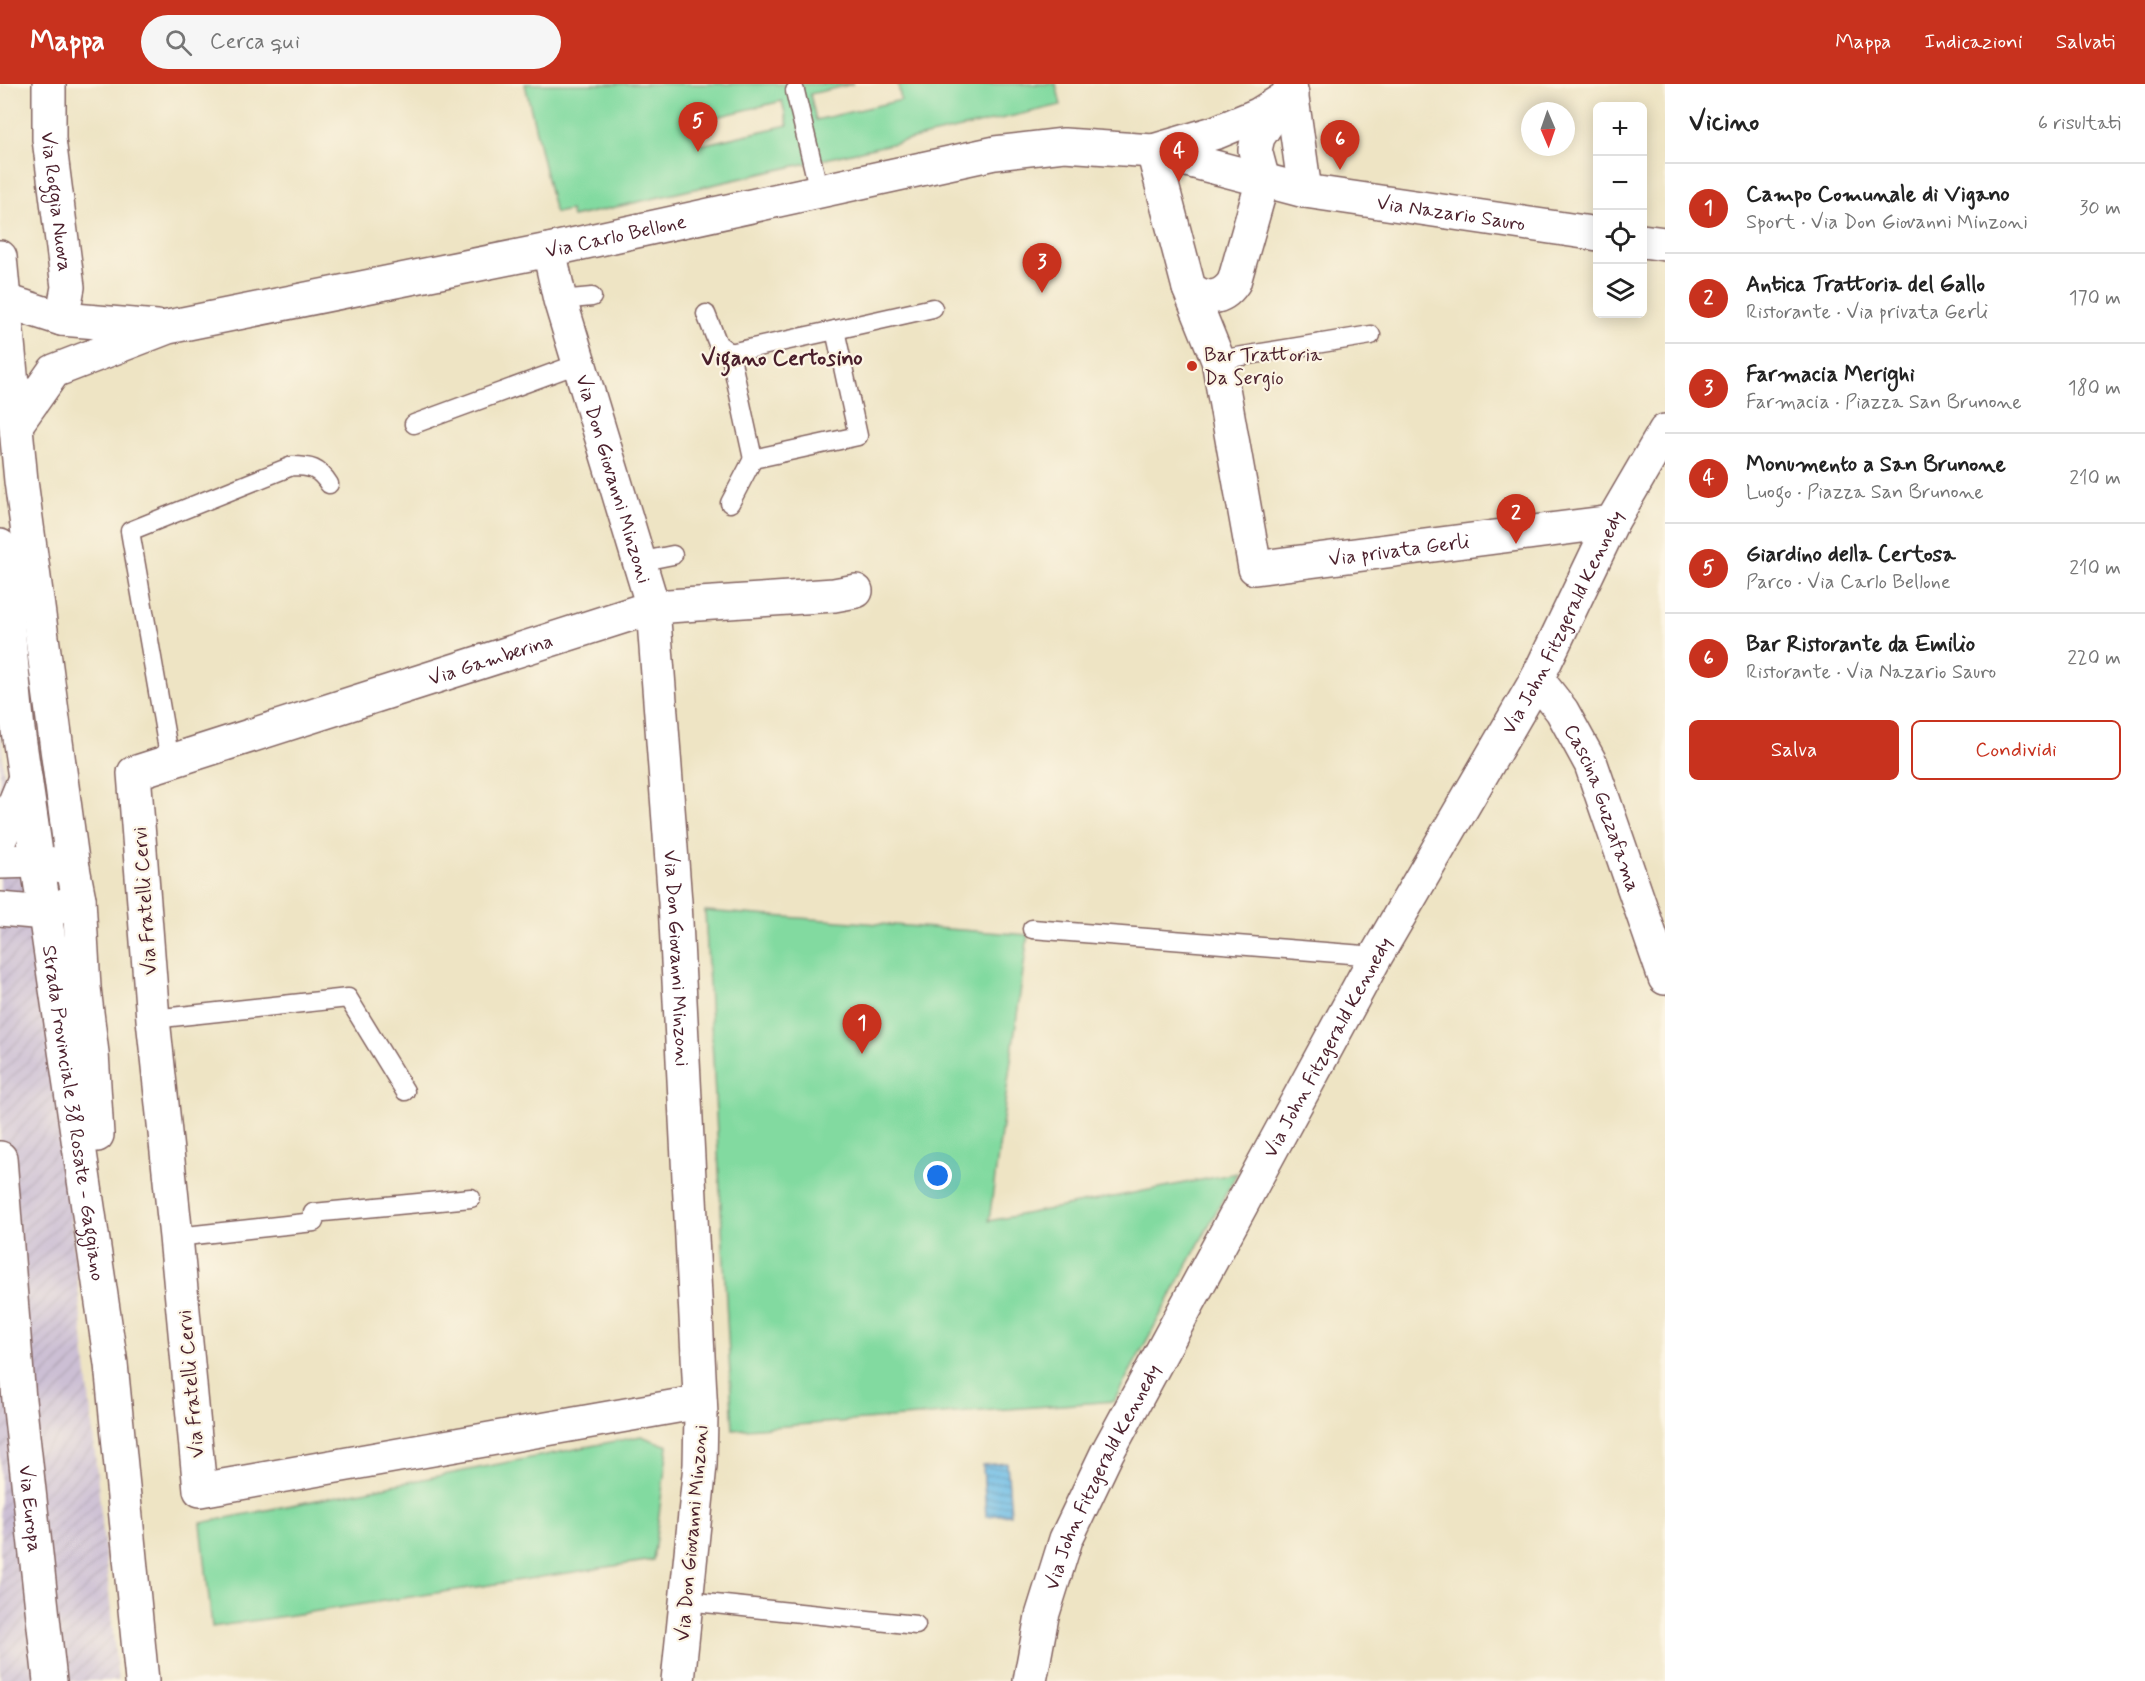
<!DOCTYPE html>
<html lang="it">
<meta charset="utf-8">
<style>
:root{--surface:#fff;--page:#f6f6f6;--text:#222;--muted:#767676;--line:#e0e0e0;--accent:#c8321e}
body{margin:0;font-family:Mynerve,sans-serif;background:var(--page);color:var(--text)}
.controls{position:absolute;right:18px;top:18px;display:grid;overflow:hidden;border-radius:9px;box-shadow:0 3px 15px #0003}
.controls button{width:54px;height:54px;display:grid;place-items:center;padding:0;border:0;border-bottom:2px solid var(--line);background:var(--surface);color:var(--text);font:30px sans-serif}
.compass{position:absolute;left:1521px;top:18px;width:54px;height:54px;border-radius:50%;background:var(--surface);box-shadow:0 3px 15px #0003;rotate:178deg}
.you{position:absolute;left:938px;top:1092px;width:21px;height:21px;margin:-15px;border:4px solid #fff;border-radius:50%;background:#1a73e8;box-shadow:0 0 0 9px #1a73e833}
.badge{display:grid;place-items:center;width:39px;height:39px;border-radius:50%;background:var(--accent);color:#fff;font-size:20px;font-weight:700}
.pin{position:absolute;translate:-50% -50px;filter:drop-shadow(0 2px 3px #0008)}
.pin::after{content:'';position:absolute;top:32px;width:21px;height:18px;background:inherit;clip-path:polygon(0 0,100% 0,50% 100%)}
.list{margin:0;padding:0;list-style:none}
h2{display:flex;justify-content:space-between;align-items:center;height:78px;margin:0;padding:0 24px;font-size:26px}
h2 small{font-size:20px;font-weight:400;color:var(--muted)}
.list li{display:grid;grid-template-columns:39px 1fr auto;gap:18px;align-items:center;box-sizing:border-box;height:90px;padding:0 24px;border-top:2px solid var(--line)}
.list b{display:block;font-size:22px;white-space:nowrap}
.list p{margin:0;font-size:20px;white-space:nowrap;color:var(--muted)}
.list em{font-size:20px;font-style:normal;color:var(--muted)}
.actions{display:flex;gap:12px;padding:18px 24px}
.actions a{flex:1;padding:14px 0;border:2px solid var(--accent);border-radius:9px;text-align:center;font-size:21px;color:var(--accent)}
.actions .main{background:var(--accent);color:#fff}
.icon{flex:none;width:33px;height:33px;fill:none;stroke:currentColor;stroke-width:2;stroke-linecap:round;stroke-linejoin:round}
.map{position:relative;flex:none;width:1665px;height:1597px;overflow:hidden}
header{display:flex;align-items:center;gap:36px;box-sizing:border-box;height:84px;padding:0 30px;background:var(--accent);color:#fff}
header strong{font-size:28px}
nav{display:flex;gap:33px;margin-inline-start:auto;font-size:21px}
.search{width:420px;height:54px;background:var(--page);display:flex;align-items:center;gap:15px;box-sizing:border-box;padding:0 21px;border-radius:33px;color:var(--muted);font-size:22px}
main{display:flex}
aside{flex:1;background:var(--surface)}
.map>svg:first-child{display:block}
</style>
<header>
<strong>Mappa</strong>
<div class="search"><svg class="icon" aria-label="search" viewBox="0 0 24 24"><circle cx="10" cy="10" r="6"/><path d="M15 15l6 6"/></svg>Cerca qui</div>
<nav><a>Mappa</a><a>Indicazioni</a><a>Salvati</a></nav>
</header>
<main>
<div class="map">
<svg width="1665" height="1597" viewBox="0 0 1665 1597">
<defs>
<pattern id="industrial-furrows" width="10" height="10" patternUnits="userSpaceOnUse" patternTransform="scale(1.5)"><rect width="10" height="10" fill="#ccbfd4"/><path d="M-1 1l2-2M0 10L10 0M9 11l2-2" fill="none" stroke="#b1a4b6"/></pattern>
<pattern id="water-rules" width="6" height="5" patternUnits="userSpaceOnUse" patternTransform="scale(1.5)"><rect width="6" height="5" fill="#6bbce6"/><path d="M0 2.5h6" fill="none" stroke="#5a98bb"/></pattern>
</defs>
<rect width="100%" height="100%" fill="#fcf5e5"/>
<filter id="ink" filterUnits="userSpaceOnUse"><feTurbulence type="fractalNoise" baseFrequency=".0167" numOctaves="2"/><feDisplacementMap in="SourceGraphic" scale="12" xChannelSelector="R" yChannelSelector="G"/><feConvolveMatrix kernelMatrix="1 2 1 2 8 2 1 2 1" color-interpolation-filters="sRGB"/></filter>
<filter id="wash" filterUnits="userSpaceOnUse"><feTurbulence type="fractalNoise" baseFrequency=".008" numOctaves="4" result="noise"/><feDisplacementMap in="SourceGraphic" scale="24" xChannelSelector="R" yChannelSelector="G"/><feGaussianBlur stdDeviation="1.35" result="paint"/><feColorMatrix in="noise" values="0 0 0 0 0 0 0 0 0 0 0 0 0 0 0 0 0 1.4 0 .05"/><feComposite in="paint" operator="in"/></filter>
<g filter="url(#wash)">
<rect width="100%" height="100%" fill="#eee4c4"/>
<path fill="url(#industrial-furrows)" d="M 0,629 L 3,684 L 44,895 L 67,1094 L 118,1597 L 0,1597 Z"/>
<g fill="#82daa0" stroke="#667c66" stroke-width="1.5" fill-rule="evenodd">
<path d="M 525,0 L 853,0 L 810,10 L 816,36 L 901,16 L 898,0 L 1056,0 L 1061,21 L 572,133 L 570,126 L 555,129 ZM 782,17 L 788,41 L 701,61 L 696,38 Z"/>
<path d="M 705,827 L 1028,851 L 989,1137 L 1237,1089 L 1114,1317 L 733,1346 Z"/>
<path d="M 641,1352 L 668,1362 L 653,1476 L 212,1543 L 201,1439 Z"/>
</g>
<path fill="url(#water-rules)" stroke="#5a6e88" stroke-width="1.5" d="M 1007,1379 L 1011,1430 L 986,1432 L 983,1381 Z"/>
</g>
<g filter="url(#ink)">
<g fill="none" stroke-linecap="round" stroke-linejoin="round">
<g stroke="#836461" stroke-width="21">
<g id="lane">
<path d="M 795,7 L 819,107"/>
<path d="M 560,216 L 592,213"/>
<path d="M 706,230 L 718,260 L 730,269"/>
<path d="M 835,246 L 858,352 L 753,375 L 730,269 Z"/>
<path d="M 835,246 L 933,224"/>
<path d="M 1218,276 L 1371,251"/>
<path d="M 414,340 L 580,279"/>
<path d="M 730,419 L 753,375"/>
<path d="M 638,478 L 673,471"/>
<path d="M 170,677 L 130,447 L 292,382 C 310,382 319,384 329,400"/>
<path d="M 1032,845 L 1376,872"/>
<path d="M 153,935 L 348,914 L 405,1007"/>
<path d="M 176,1153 L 314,1138 L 313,1129 L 471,1114"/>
<path d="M 686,1517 L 916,1541"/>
</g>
</g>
<g stroke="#836461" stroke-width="36">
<g id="street">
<path id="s1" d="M 49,0 L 49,55 L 68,203 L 62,235"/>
<path d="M 1290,0 L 1305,107"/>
<path d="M 1292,10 L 1270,35 L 1258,53 L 1255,66 L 1263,96 L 1234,198 C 1222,216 1205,217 1189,204 L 1153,67 L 1217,48 L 1258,31 Z"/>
<path d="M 1642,157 L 1665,160"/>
<path id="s2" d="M 549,166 L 560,216 L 653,523 L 675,818 L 701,1331 L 700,1381 L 678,1597"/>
<path id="s3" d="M 1189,204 L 1218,276 L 1255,484 L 1612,438"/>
<path d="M 3,216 L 62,235 L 157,243"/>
<path id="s4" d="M 16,341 L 54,287 L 168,243 L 549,166 L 995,69 L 1064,61 L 1153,67 L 1305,107 L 1598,150"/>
<path id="s5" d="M 1537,595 L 1562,627 L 1591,680 L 1665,894"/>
<path d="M 0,755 L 25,694"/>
<path d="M 0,778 L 37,777 L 73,784"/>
<path d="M 0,825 L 45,829 L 79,815"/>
<path id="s6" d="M 0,1074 L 19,1316 L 50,1597"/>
<path id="s7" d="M 700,1318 L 200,1406 L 176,1153 L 153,935 L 134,689 L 653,523 L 834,511 L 856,507"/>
<path id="s8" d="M 1030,1597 L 1042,1532 L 1066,1455 L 1107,1369 L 1376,872 L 1537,595 L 1612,438 L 1665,347"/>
</g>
</g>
<g stroke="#836461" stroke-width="36">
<g id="secondary">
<path d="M 0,173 L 21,397 L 73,784 L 79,815 L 84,904 L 92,969 L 97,1051"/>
<path id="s9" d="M 0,462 L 18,646 L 111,1280 L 142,1597"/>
</g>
</g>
<use href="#lane" stroke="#fff" stroke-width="18"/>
<use href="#street" stroke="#fff" stroke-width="33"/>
<use href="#secondary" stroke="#fff" stroke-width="33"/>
</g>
</g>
<circle fill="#c8321e" stroke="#fcf5e5" stroke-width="2" cx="1192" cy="282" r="6"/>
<g text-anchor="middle" stroke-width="4.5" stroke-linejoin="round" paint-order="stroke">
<g font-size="20" fill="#4a1f2b" stroke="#fcf5e5">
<text dy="7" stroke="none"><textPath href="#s1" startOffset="118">Via Roggia Nuova</textPath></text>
<text dy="7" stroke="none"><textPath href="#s4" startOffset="1497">Via Nazario Sauro</textPath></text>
<text dy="7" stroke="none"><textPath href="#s4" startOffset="645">Via Carlo Bellone</textPath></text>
<text dy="7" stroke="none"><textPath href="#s2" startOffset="238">Via Don Giovanni Minzoni</textPath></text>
<text dy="7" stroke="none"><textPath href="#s3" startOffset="434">Via privata Gerli</textPath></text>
<text dy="7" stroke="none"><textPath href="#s8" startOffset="1190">Via John Fitzgerald Kennedy</textPath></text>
<text dy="7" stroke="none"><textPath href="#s7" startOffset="1602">Via Gamberina</textPath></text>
<text dy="7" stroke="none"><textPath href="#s5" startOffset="146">Cascina Guzzafama</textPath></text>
<text transform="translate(144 817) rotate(-94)" y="7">Via Fratelli Cervi</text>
<text dy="7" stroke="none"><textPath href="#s2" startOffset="724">Via Don Giovanni Minzoni</textPath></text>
<text dy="7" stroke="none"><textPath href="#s8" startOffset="704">Via John Fitzgerald Kennedy</textPath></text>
<text dy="7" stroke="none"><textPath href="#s9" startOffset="572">Strada Provinciale 38 Rosate - Gaggiano</textPath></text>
<text transform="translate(190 1300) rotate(-95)" y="7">Via Fratelli Cervi</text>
<text dy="7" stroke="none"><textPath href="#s8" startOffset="218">Via John Fitzgerald Kennedy</textPath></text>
<text dy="7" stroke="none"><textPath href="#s6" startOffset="352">Via Europa</textPath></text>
<text transform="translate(691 1449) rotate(-85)" y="7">Via Don Giovanni Minzoni</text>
</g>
<g font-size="20" fill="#4a1f2b" stroke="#fcf5e5" text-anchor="start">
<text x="1204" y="277">Bar Trattoria<tspan x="1204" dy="23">Da Sergio</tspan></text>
</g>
<g font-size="22" font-weight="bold" fill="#4a1f2b" stroke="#fcf5e5">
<text x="782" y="281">Vigano Certosino</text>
</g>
</g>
</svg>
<div class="controls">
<button>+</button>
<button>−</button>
<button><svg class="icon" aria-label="locate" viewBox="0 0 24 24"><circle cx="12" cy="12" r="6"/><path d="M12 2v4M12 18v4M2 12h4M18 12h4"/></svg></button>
<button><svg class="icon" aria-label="layers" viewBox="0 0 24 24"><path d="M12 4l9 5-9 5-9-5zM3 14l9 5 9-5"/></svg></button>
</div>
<svg class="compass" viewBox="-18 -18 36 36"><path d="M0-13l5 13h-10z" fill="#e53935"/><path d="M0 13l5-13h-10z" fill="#767676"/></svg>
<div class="you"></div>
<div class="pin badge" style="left:862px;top:970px">1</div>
<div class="pin badge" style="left:1516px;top:460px">2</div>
<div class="pin badge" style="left:1042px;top:209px">3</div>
<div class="pin badge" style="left:1179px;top:98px">4</div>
<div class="pin badge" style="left:698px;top:68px">5</div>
<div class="pin badge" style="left:1340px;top:86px">6</div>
</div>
<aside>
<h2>Vicino<small>6 risultati</small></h2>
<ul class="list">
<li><span class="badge">1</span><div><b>Campo Comunale di Vigano</b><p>Sport · Via Don Giovanni Minzoni</p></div><em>30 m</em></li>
<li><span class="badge">2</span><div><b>Antica Trattoria del Gallo</b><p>Ristorante · Via privata Gerli</p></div><em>170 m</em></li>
<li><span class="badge">3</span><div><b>Farmacia Merighi</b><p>Farmacia · Piazza San Brunone</p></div><em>180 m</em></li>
<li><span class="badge">4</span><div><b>Monumento a San Brunone</b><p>Luogo · Piazza San Brunone</p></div><em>210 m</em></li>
<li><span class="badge">5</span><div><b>Giardino della Certosa</b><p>Parco · Via Carlo Bellone</p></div><em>210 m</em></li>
<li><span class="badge">6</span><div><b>Bar Ristorante da Emilio</b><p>Ristorante · Via Nazario Sauro</p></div><em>220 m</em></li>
</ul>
<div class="actions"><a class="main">Salva</a><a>Condividi</a></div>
</aside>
</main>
